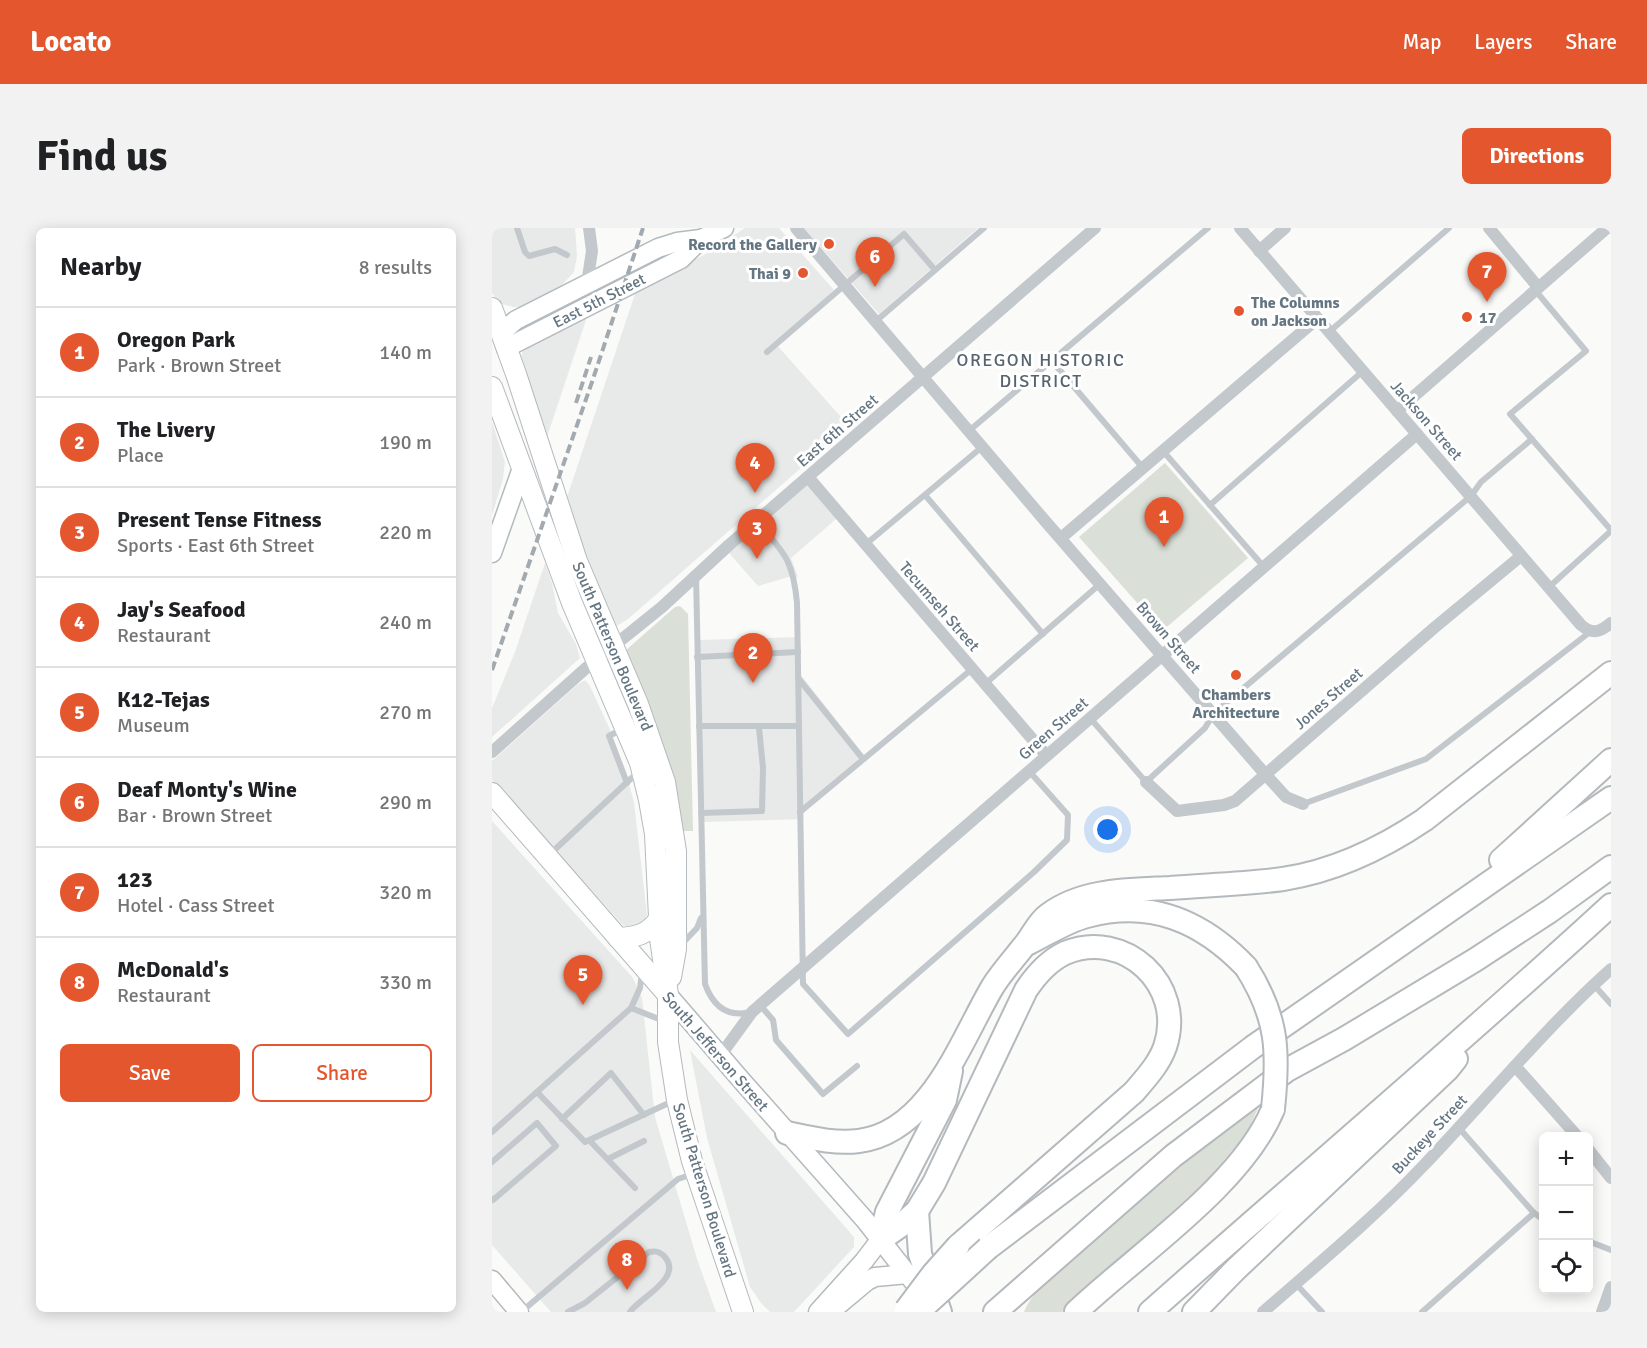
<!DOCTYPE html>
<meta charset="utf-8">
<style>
:root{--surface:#fff;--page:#f2f2f2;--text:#202124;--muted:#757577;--line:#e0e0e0;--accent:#e4572e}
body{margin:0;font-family:Signika,sans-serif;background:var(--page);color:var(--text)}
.controls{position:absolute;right:18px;bottom:18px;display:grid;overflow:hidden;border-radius:9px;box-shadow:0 3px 15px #0003}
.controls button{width:54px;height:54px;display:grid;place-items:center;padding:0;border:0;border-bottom:2px solid var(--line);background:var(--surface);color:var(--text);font:30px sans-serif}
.you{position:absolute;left:616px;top:602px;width:21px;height:21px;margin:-15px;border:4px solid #fff;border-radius:50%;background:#1a73e8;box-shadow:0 0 0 9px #1a73e833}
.badge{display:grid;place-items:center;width:39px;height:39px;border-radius:50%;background:var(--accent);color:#fff;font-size:20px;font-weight:700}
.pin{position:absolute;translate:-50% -50px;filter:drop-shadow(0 2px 3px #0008)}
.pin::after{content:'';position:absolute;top:32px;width:21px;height:18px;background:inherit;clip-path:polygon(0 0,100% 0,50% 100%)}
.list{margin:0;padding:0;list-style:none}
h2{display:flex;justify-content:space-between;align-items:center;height:78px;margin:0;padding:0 24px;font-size:26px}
h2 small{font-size:20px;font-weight:400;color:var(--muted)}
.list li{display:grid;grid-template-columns:39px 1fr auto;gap:18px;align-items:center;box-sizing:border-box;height:90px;padding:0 24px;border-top:2px solid var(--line)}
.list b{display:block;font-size:22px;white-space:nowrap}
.list p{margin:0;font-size:20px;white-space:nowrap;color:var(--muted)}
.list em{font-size:20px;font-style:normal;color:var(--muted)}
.actions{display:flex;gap:12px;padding:18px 24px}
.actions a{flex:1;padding:14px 0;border:2px solid var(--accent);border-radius:9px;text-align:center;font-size:21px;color:var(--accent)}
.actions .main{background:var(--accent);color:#fff}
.icon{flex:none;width:33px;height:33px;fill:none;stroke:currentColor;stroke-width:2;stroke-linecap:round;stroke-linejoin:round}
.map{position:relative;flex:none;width:1119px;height:1084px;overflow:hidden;border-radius:9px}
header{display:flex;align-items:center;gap:36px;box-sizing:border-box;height:84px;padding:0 30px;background:var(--accent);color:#fff}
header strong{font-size:28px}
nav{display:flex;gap:33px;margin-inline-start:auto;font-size:21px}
.intro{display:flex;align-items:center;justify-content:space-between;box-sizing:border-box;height:144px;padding:0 36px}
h1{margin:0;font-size:42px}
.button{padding:15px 27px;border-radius:9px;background:var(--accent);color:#fff;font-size:21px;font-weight:700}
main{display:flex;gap:36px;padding:0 36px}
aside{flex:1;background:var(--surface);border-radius:9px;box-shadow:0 3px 15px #0003}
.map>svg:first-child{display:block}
</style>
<header>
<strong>Locato</strong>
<nav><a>Map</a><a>Layers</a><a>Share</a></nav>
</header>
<div class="intro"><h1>Find us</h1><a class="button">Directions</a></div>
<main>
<aside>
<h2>Nearby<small>8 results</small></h2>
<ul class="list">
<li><span class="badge">1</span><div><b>Oregon Park</b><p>Park · Brown Street</p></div><em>140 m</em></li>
<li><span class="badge">2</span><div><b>The Livery</b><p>Place</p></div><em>190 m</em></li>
<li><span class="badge">3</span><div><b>Present Tense Fitness</b><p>Sports · East 6th Street</p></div><em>220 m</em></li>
<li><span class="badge">4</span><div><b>Jay's Seafood</b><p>Restaurant</p></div><em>240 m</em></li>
<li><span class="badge">5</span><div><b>K12-Tejas</b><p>Museum</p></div><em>270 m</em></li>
<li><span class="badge">6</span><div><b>Deaf Monty's Wine</b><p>Bar · Brown Street</p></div><em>290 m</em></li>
<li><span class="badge">7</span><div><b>123</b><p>Hotel · Cass Street</p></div><em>320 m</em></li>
<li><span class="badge">8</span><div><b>McDonald's</b><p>Restaurant</p></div><em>330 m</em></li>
</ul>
<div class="actions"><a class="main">Save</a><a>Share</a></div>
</aside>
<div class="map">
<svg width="1119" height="1084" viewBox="0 0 1119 1084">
<rect width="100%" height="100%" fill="#fafaf8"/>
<g fill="#e8e9e9">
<path d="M 0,0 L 83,0 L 85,28 L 82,44 L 70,57 L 33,79 L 21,79 L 7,75 L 0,65 Z"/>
<path d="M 253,0 L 287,0 L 342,62 L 283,115 L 357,198 L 136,391 L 123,399 L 72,278 L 145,60 L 212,27 Z"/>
<path d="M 312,0 L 486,0 L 387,86 Z"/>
<path d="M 97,83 L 55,209 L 30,136 L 29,128 L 33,119 Z"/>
<path d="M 0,194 L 13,234 L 11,251 L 0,287 Z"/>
<path d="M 321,249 L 351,285 L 299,330 L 306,349 L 297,349 L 266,358 L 236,324 Z"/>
<path d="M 53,335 L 60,355 L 66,385 L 84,416 L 88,430 L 0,509 L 0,480 L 23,424 Z"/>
<path d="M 308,409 L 309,447 L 375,531 L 311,584 L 311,591 L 211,594 L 208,412 Z"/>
<path d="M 93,452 L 98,458 L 119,504 L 134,545 L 142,574 L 155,687 L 149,699 L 138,701 L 130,696 L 0,552 L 0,533 L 85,457 Z"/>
<path d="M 0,593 L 141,750 L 150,770 L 163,889 L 205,1031 L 224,1084 L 59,1084 L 0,1017 Z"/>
<path d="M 198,822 L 362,1009 L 362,1019 L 302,1084 L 278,1084 L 269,1075 L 258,1059 L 215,910 Z"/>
</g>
<g fill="#dadfd7">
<path d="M 673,235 L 756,330 L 670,403 L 587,309 Z"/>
<path d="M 188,378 L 196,386 L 201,603 L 191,603 L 133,423 L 183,379 Z"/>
<path d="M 766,880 L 755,905 L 718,949 L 570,1084 L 532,1084 C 542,1058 577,1034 598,1015 C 652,968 706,921 766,880 Z"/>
</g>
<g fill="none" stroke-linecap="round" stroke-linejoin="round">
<g stroke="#b3babf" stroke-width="21">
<g id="secondary">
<path d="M 9,105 L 24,92 L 166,20 L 185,14 L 209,11 L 232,0"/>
<path d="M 14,120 L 189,31 L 209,11"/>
<path d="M 0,325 L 30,240"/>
<path d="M 176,767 L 250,853 L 373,992 L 435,1071"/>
<path d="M 0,1052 L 27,1084"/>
<path d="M 326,1084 L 372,1033 L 388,1012"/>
<path d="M 338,1084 L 375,1053 L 383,1049 L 416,1046"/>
</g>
</g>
<g stroke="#b5babe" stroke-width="22">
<g id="primary">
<path d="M 0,80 L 24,146 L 85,333 L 146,476 L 173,554 L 184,623 L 184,721 L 179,749"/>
<path d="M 0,159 L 80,375 L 148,535 L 157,572 L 163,606 L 168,710 L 176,767 L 176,814 L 185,872 L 200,933 L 251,1084"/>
<path d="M 0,565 L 176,767"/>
<path d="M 126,710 C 144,709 156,707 167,691"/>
</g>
</g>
<g stroke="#b4b9bd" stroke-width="26">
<g id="highway">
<path d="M 1009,632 L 1119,532"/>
<path d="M 537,715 C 555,706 575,693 595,688 C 659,671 710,693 754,739"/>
<path d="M 295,905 C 319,910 342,916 367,913 C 438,904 469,812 501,758 C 510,744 521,732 531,719 C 540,709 545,695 556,687 C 590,661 638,662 678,660 C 716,657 754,656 791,651 C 843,643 889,621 932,592 L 1119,445"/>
<path d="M 425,983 L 428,1026 L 448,1084"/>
<path d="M 388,1012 L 408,998 L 425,983 L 442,955 L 534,762 C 544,747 556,733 573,725 C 632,700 694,757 673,819 C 667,836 654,850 642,864 L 466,1018"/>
<path d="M 388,1012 L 395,984 L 453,872 L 459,843"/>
<path d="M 496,1020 L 761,819 L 1119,570"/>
<path d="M 503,1084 L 681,928 L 795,842 L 852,811 L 983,732 L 1058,683 L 1119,639"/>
<path d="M 584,1084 C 644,1027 750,957 781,881"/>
<path d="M 658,1084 C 811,948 968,816 1119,677"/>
<path d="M 702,1084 L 743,1042 L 956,841 L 964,831"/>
</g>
</g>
<g stroke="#c3c8cc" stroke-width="6">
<path d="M 25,0 L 33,24 L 37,28 L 63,21 L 75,27"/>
<path d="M 1043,62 L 1094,123 L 1018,186 L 1119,302"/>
<path d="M 384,93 L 492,0"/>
<path d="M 837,104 L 957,0"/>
<path d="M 275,124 L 412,6 L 443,42"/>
<path d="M 560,133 L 651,240"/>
<path d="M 478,202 L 716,0"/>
<path d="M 671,223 L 718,277 L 871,143"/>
<path d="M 433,267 L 551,406"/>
<path d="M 718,277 L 772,339"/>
<path d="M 265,293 C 292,325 301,331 305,375 L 311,756 L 356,806 L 542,644 L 575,612 L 576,587 L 537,543"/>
<path d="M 374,316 L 490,219"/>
<path d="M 204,348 L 213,756 C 221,778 235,790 259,784"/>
<path d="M 1057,359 L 1119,303"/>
<path d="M 205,429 L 306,424"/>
<path d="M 306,450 L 371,531"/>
<path d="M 493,456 L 608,356"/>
<path d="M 598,490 L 654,554 L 713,500 L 722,485 L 979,268 L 989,254 L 1040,211"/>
<path d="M 207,498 L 307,498"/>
<path d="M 130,501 L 117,508 L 135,555"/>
<path d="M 811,576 L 934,531 L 1098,404"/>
<path d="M 308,584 L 480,441"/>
<path d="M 209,585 L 270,583 L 271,540 L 267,500"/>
<path d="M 58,626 L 145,545"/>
<path d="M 188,718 L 205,700 L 209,690"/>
<path d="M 1102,757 L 1119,776"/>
<path d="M 268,777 L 281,792 L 284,812 L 331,866 L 365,838"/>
<path d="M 139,780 L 172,793"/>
<path d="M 45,864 L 93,914 L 181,873"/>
<path d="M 70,891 L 119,845 L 152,887"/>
<path d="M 967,900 L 1042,985 L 1052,992"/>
<path d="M 0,904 L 139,780 L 148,760 L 150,744"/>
<path d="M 98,913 L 143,960"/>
<path d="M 116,931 L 152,913"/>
<path d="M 0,934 L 45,895 L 64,918 L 1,972 L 0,971"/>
<path d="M 1096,1013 L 1119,1022"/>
<path d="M 804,1056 L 830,1084"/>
<path d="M 29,1084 L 186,951 L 201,946"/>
<path d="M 76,1084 L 93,1075 L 157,1024 C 163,1023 166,1023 171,1027 C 194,1049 147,1070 138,1084"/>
<path d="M 930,1084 L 1042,985"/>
</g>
<g stroke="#c3c8cc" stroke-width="12">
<path d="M 304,0 L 554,294 L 773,546 L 794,569 L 811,576"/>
<path d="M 748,0 L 1089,397 C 1101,407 1108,404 1119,395"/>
<path d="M 997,0 L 1046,59"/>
<path d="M 767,23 L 793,0"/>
<path d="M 95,56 L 100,23 L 97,0"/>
<path d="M 905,183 L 1115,0"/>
<path d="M 316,249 L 554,527"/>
<path d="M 569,310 L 825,91"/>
<path d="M 0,524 L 93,441 L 170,379 L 237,317 L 603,0"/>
<path d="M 654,554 L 685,583 L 732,577 L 743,573 L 942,400 L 1029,328"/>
<path d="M 228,828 L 260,784 L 925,206"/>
<path d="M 1023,838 L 1085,908"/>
<path d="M 1096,921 L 1119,950"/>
<path d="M 771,1084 C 826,1036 883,989 933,936 C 995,871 1052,801 1119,741"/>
<path d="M 1110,1084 L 1119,1059"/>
</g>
<use href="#secondary" stroke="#fff" stroke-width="18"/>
<use href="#primary" stroke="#fff" stroke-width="20"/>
<use href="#highway" stroke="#fff" stroke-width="22"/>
<g stroke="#a2aab0" stroke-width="4" stroke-dasharray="9 4.5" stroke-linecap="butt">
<path d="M 84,175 L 99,129"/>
<path d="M 0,442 L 100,154 L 151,0"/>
</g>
<g stroke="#b4b9bd" stroke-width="26" stroke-linecap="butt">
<g id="highway-bridge">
<path d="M 754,739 C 786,789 787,824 781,881"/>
<path d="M 414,1082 L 441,1046 L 466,1018"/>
<path d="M 426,1084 L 496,1020"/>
</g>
</g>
<use href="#highway-bridge" stroke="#fff" stroke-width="22"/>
</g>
<g fill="#e4572e" stroke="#fff" stroke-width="2">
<circle cx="337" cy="16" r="6"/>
<circle cx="311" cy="45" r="6"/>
<circle cx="747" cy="83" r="6"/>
<circle cx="975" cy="89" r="6"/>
<circle cx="744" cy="447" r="6"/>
</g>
<g text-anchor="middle" stroke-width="6" stroke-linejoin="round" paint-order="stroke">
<g font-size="16" font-weight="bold" fill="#657683" stroke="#fff" text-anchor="end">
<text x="325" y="22">Record the Gallery</text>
<text x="299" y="51">Thai 9</text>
<text x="759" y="80" text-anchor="start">The Columns<tspan x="759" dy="18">on Jackson</tspan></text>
<text x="987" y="95" text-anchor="start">17</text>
<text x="744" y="472" text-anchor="middle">Chambers<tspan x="744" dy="18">Architecture</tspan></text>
</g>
<g font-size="16" fill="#657683" stroke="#fff">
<text transform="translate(107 72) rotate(-27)" y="6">East 5th Street</text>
<text transform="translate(935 192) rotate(49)" y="6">Jackson Street</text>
<text transform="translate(345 202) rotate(-41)" y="6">East 6th Street</text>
<text transform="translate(448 378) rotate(49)" y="6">Tecumseh Street</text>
<text transform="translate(677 409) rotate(49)" y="6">Brown Street</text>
<text transform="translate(121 418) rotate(67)" y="6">South Patterson Boulevard</text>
<text transform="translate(836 470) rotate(-41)" y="6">Jones Street</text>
<text transform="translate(561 500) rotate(-41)" y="6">Green Street</text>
<text transform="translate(224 823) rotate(49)" y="6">South Jefferson Street</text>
<text transform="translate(937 906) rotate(-47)" y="6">Buckeye Street</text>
<text transform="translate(213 962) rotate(73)" y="6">South Patterson Boulevard</text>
</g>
<g font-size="18" letter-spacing="1.5" fill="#57646e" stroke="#fff">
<text x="549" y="138">OREGON HISTORIC<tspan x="549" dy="21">DISTRICT</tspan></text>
</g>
</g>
</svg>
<div class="controls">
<button>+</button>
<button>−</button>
<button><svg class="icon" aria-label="locate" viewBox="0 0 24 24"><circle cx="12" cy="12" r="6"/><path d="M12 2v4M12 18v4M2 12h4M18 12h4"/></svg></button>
</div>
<div class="you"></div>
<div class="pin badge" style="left:672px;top:319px">1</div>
<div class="pin badge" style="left:261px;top:455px">2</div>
<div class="pin badge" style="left:265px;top:331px">3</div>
<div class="pin badge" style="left:263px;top:265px">4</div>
<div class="pin badge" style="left:91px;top:777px">5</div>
<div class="pin badge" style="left:383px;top:59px">6</div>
<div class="pin badge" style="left:995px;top:74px">7</div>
<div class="pin badge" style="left:135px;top:1062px">8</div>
</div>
</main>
